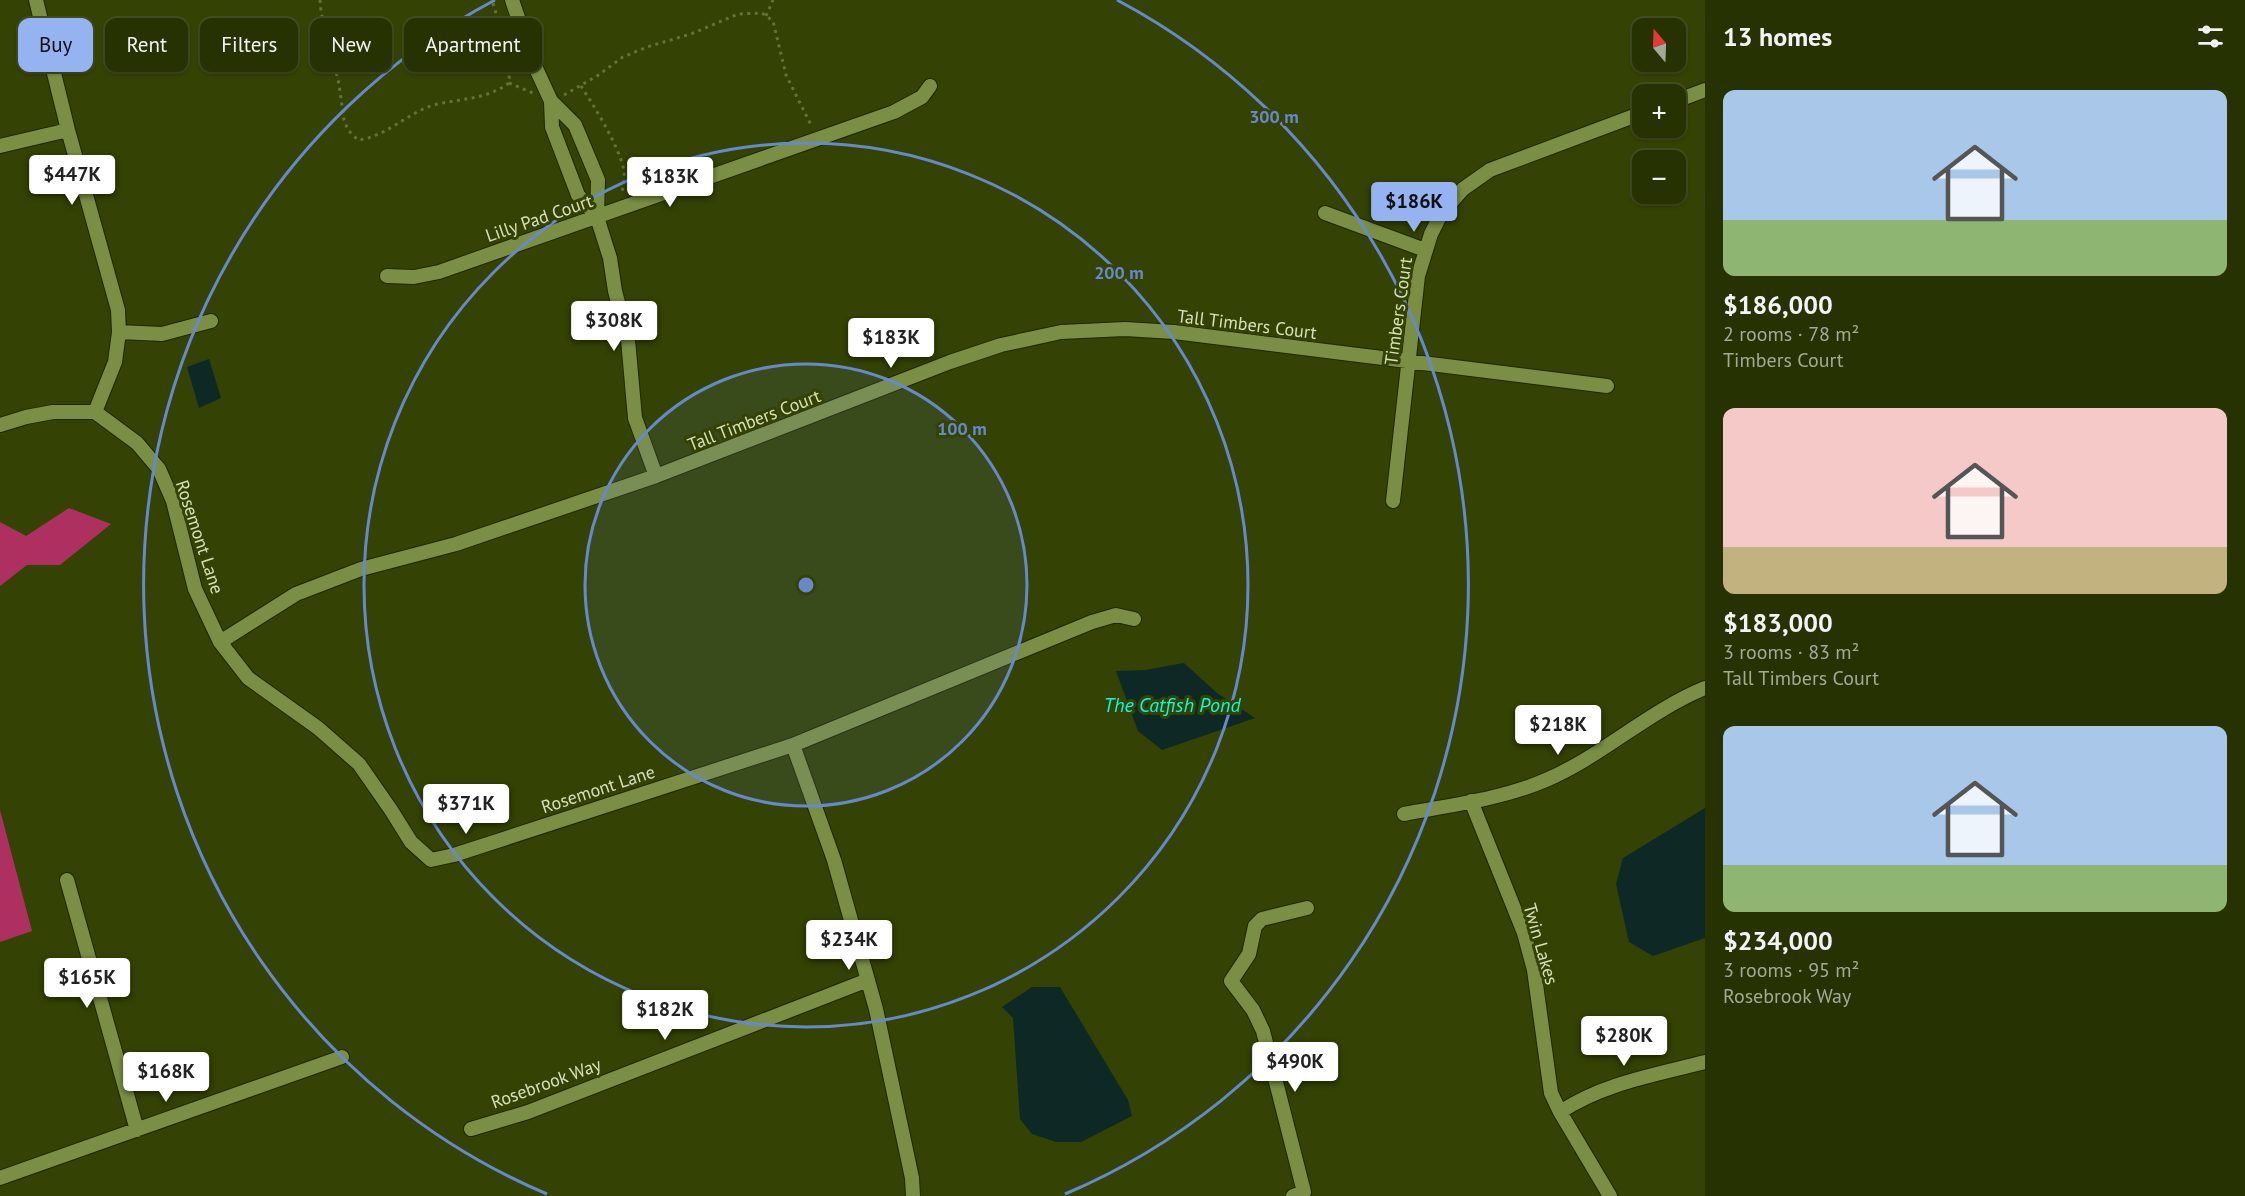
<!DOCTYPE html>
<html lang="en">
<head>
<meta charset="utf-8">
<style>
  :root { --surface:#273202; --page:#2f3a0c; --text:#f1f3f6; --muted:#a4aa99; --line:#434d24; --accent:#95b2f1 }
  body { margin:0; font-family:"PT Sans",sans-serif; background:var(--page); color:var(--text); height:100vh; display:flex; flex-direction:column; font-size:22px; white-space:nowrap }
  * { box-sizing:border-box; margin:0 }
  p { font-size:20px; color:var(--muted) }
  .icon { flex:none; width:33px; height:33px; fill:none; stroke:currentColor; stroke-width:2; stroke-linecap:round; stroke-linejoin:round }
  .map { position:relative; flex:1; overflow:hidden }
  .details { display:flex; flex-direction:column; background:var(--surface); width:540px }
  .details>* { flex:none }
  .banner { position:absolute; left:18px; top:18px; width:570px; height:54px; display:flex; gap:12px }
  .needle { width:39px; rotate:341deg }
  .fabs { position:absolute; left:1632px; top:18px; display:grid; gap:12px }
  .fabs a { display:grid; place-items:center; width:54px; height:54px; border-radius:12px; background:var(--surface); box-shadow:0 2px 4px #0004,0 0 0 2px var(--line); font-size:30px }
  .price { position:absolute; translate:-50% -51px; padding:0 14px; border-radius:6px; background:#fff; color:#222; font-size:20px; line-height:39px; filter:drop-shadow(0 2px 3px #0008) }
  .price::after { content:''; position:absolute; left:50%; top:36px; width:18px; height:14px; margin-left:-9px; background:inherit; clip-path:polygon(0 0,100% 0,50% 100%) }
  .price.on { background:var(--accent); color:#111 }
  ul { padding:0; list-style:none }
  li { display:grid; align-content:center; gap:12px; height:318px; padding:0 18px }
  li span { display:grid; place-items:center; height:186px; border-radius:12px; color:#555 }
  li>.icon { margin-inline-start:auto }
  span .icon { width:108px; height:108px; fill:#fffc; stroke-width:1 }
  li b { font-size:26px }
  h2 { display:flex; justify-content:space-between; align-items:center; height:72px; padding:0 18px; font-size:26px }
  .tag { padding:0 21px; border-radius:12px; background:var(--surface); box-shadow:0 2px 4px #0004,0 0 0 2px var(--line); font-size:21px; line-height:54px }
  .tag.on { background:var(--accent); color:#111 }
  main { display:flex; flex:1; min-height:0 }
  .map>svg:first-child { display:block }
  .green { fill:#ad3060 }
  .water { fill:#0e2925 }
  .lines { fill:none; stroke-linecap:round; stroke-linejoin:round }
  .minor-casing { stroke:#1e2700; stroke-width:16 }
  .path { stroke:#64723a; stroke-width:3; stroke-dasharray:3 4.5; stroke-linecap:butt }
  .minor { stroke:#7b8f44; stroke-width:14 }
  .ring { fill:none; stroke:#6789cc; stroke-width:3 }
  .labels { text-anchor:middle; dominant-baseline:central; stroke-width:6; stroke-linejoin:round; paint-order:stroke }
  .street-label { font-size:18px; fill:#d5e1bb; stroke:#344203 }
  .water-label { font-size:20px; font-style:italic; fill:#08fbe1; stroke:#344203 }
  .centre { fill:#6789cc; stroke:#344203; stroke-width:3 }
  .ring-label { font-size:18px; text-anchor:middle; font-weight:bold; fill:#6789cc; stroke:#344203; stroke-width:6; stroke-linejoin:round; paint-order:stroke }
</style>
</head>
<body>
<main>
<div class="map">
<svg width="1705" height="1196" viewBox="0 0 1705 1196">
  <rect width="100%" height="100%" fill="#344203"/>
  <path class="green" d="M69 508 111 524 60 565H27L0 586V522L26 536Z
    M0 810 32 931 0 942Z"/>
  <path class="water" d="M209 359 221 398 199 408 187 367Z
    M1184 663 1217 693 1255 718 1162 750 1138 731 1116 671 1145 670Z
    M1705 808V938L1653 956 1629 942 1616 884 1623 858Z
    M1032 987H1060L1128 1100 1132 1116 1081 1142H1056L1032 1134 1020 1119 1013 1018 1002 1007Z"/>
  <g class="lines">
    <defs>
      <path id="minor" d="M36 0 68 130 118 310 119 332 115 362 95 412
        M512 0 533 62 551 101 575 125 598 180 597 217 610 258 615 291 628 340 635 418 656 476
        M551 101 552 127 578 195 597 217
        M1676 101 1705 90
        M0 146 68 130
        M1325 213 1425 250
        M387 276 414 277 439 272 894 112 922 97 930 86
        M119 332 162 334 211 321
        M0 425 26 417 53 412H95L137 443 159 469 173 501 195 589 220 642 248 678 318 728 359 764 391 810 411 842 431 860 454 855 793 745 1092 622 1116 615 1134 619
        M1393 501 1418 276 1431 234 1441 214 1463 189 1490 170 1642 113
        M220 642 296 594 361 569 456 544 656 476 950 362 1001 345 1061 332 1125 329 1174 332 1607 386
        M793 745 834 860 876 1009 912 1178 913 1196
        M1471 801 1524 933 1534 970 1551 1093 1560 1112 1610 1196
        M1404 814C1451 805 1502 799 1546 780 1602 756 1647 712 1705 688
        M67 880 137 1130
        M1560 1112C1604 1083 1655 1075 1705 1062
        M471 1129 528 1112 868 980
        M0 1178 342 1057
        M1293 1196 1304 1192 1263 1031 1253 1010 1231 981 1249 954 1255 926 1262 919 1307 908"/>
    </defs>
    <use href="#minor" class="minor-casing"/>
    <path class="path" d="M320 0 321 12 339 84 344 120 348 130 358 140C386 137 407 113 434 105 461 98 486 100 509 83L510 60 492 0
      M766 16 773 0
      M509 83 533 93
      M581 86C595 108 618 144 624 170 625 177 623 186 622 193
      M564 95 597 76 623 57 647 47 691 34 738 14 762 13 773 21 786 75 812 127"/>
    <use href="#minor" class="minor"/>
  </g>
  <circle cx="806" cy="585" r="221" fill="#6789cc" fill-opacity=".12"/>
  <g class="ring">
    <circle cx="806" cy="585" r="221"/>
    <circle cx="806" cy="585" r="442"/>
    <path d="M547 1194A662 662 0 0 1 495 0M1117 0A662 662 0 0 1 1065 1194"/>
  </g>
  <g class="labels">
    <g class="street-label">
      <text transform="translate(539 218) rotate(-19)">Lilly Pad Court</text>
      <text transform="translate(1398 311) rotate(-82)">Timbers Court</text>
      <text transform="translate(1247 324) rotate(7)">Tall Timbers Court</text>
      <text transform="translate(754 420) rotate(-21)">Tall Timbers Court</text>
      <text transform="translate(200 537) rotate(72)">Rosemont Lane</text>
      <text transform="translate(598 789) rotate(-18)">Rosemont Lane</text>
      <text transform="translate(1541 944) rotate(74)">Twin Lakes</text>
      <text transform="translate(546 1083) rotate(-20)">Rosebrook Way</text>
    </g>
    <g class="water-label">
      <text x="1172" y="705">The Catfish Pond</text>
    </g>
  </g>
  <circle cx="806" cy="585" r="9" class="centre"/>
  <g class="ring-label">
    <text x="1274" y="123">300 m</text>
    <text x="1119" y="279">200 m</text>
    <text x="962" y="435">100 m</text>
  </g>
</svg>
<div class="fabs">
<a><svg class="needle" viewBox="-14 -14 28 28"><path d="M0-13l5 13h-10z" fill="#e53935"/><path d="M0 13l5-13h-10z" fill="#a4aa99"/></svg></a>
<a>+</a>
<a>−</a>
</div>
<b class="price" style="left:72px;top:206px">$447K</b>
<b class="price" style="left:670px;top:208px">$183K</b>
<b class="price on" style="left:1414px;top:233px">$186K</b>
<b class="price" style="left:614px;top:352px">$308K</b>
<b class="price" style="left:891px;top:369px">$183K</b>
<b class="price" style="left:1558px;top:756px">$218K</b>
<b class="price" style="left:466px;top:835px">$371K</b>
<b class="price" style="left:849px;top:971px">$234K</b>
<b class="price" style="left:87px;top:1009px">$165K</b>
<b class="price" style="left:665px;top:1041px">$182K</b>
<b class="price" style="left:1624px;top:1067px">$280K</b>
<b class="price" style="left:1295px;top:1093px">$490K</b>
<b class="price" style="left:166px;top:1103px">$168K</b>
<div class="banner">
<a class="tag on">Buy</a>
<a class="tag">Rent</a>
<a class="tag">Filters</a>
<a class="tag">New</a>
<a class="tag">Apartment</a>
</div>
</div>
<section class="details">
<h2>13 homes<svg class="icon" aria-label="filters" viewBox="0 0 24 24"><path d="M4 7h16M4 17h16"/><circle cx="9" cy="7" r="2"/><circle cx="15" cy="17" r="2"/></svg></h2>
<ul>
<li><span style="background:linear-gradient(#a9c7e8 70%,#8fb573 0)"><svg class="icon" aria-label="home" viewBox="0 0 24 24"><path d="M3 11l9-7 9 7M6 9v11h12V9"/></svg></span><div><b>$186,000</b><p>2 rooms · 78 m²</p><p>Timbers Court</p></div></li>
<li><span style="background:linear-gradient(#f6c9c9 75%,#c2b280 0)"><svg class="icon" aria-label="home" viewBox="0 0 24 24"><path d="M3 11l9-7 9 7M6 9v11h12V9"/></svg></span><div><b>$183,000</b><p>3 rooms · 83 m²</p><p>Tall Timbers Court</p></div></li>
<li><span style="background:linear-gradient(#a9c7e8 75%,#8fb573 0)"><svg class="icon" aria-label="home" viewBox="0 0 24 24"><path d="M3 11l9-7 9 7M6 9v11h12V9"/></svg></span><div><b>$234,000</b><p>3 rooms · 95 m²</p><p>Rosebrook Way</p></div></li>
</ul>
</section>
</main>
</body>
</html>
